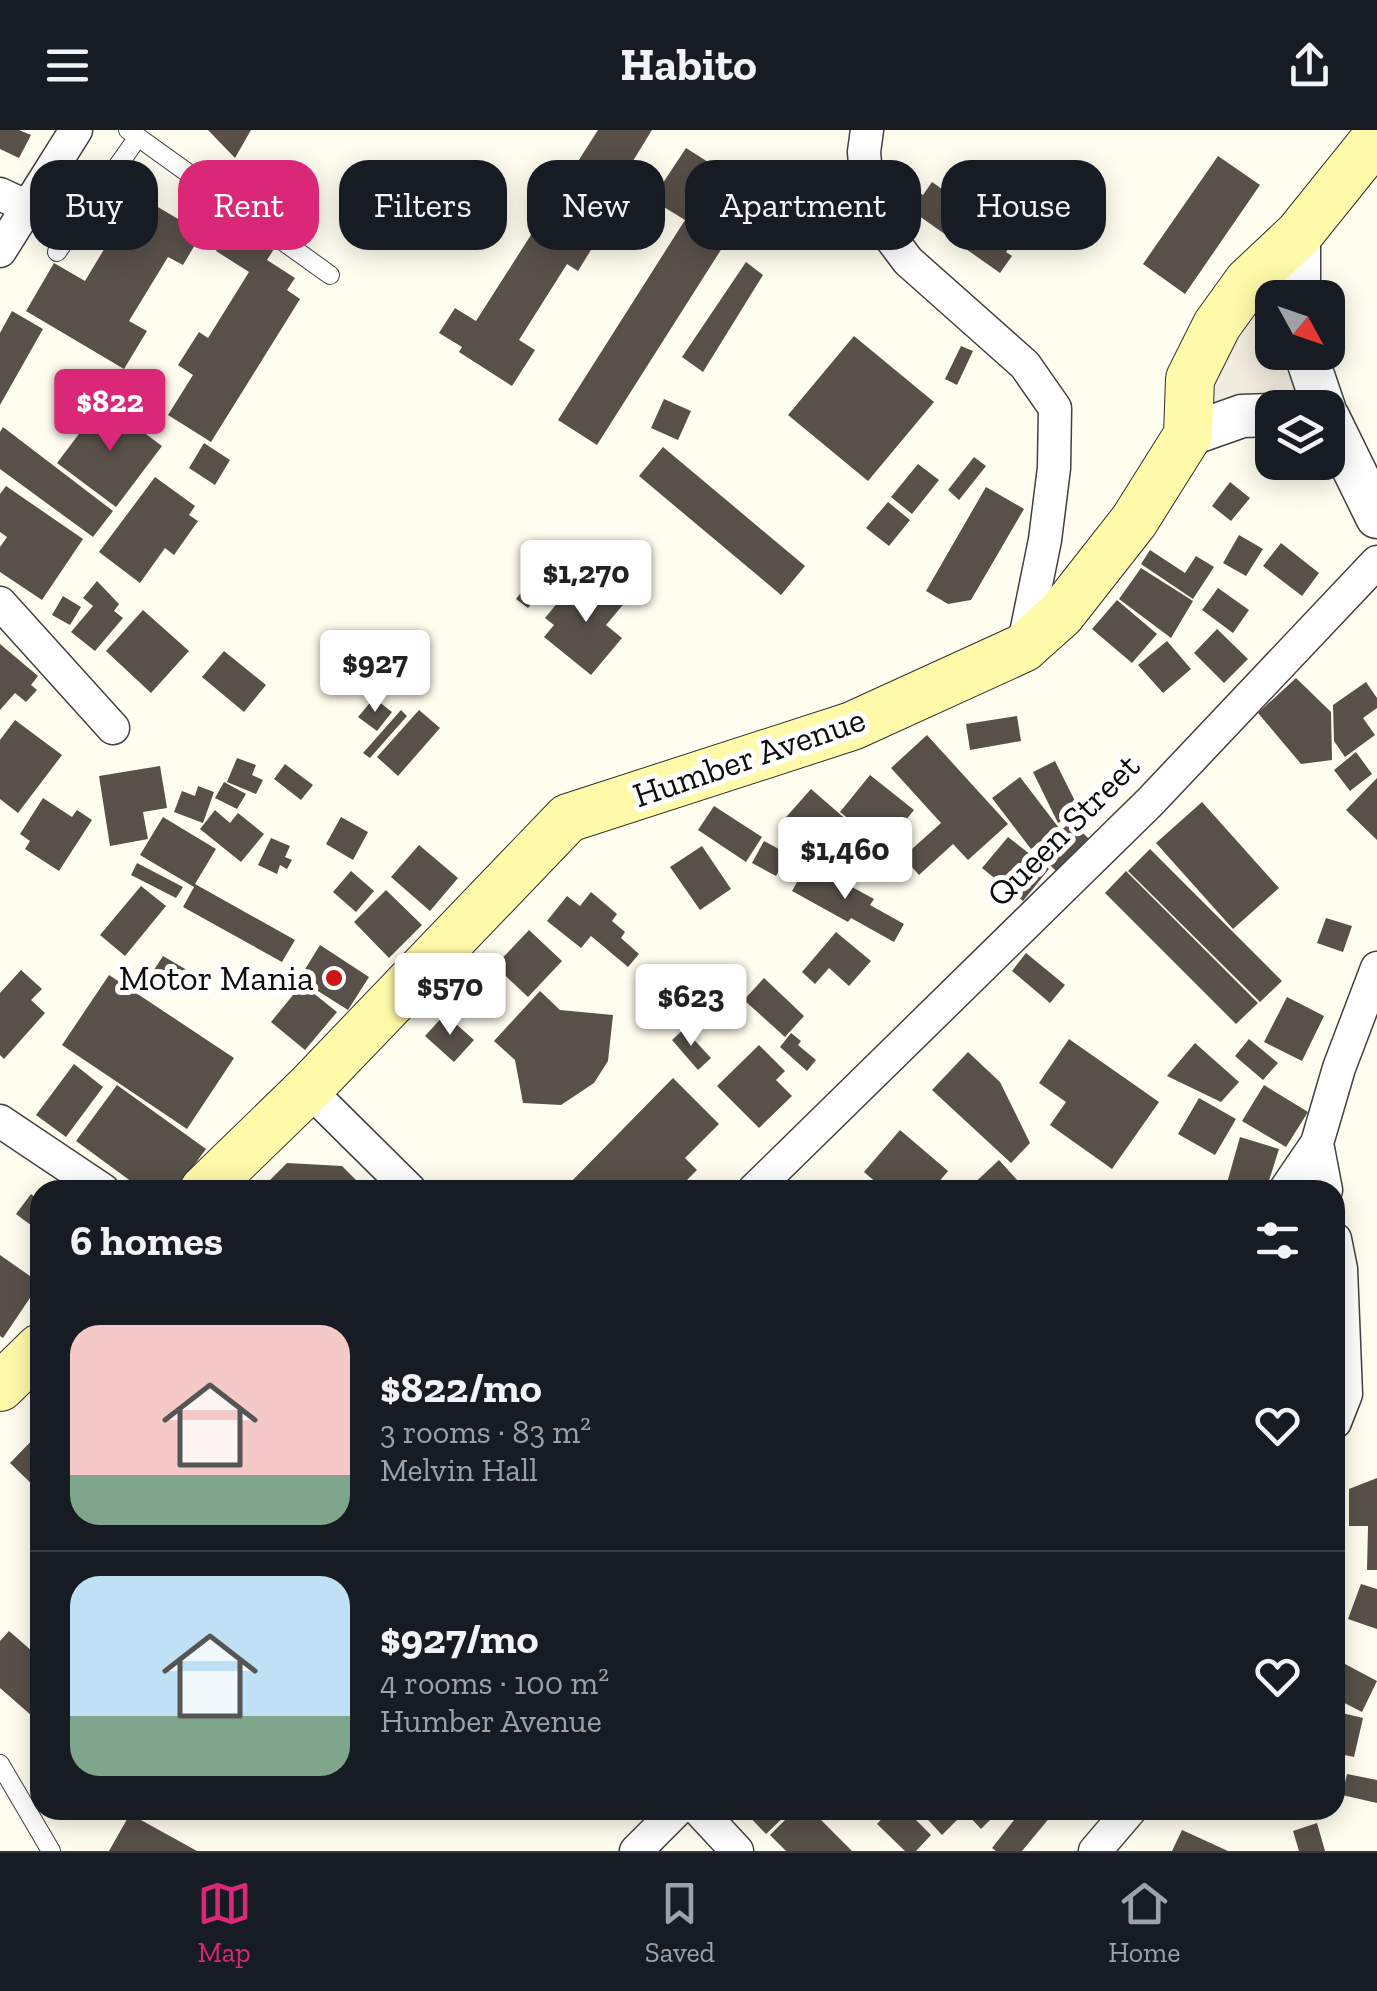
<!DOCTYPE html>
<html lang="en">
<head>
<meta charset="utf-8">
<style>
  :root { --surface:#171b24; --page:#20242c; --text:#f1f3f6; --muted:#9ea1a6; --line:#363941; --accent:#db2777 }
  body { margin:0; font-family:"Zilla Slab",serif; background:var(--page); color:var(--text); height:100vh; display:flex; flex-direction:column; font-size:38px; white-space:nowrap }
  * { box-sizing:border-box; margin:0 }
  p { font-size:32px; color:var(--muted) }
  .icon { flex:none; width:55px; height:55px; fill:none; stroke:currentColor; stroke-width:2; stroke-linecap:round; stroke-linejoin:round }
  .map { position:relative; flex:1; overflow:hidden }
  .details { position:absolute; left:30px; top:1050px; width:1315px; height:640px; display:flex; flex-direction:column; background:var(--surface); border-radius:30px; box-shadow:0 5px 25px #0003 }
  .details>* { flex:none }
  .banner { position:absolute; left:30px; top:30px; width:1318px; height:90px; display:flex; gap:20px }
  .needle { width:65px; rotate:130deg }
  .fabs { position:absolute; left:1255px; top:150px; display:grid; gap:20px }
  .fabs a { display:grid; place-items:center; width:90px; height:90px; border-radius:20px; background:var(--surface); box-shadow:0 5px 25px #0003; font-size:50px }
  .price { position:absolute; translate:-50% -85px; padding:0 22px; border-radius:10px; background:#fff; color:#222; font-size:32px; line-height:65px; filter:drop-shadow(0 2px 5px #0008) }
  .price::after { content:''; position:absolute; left:50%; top:60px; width:30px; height:22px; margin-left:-15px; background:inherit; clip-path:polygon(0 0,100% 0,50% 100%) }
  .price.active { background:var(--accent); color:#fff }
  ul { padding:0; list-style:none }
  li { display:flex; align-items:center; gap:30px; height:250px; padding:0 40px }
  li+li { border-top:2px solid var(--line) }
  li span { display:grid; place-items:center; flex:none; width:280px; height:200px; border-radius:30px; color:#555 }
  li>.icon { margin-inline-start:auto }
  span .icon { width:120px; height:120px; fill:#fffc; stroke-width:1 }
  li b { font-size:42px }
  h2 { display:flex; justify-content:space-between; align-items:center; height:120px; padding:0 40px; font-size:42px }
  .pill { padding:0 35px; border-radius:30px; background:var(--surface); box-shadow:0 5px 25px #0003; font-size:35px; line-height:90px }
  .pill.active { background:var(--accent); color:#fff }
  header { display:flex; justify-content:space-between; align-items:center; height:130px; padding:0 40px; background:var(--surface); font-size:45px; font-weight:700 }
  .tab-bar { display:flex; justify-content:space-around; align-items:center; height:140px; border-top:2px solid var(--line); background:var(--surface); font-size:28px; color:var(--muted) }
  .tab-bar a { display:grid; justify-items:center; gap:5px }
  .tab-bar .active { color:var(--accent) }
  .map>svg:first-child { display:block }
  .plaza { fill:#f1ecdd }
  .building { fill:#585049 }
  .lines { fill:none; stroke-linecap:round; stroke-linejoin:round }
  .service-casing { stroke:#414141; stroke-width:20 }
  .minor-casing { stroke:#414141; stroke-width:35 }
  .tertiary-casing { stroke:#414141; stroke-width:45 }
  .secondary-casing { stroke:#303030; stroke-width:50 }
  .service { stroke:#fff; stroke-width:18 }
  .minor { stroke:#fff; stroke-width:32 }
  .tertiary { stroke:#fff; stroke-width:42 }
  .secondary { stroke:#fffaaa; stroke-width:48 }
  .poi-dot { fill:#ce1616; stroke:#fff; stroke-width:4 }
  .labels { text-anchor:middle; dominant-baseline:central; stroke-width:10; stroke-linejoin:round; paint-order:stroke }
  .street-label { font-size:35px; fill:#0e0e0e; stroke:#fff }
  .poi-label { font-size:35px; fill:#0e0e0e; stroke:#fff; text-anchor:end }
</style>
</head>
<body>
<header><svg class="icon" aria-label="menu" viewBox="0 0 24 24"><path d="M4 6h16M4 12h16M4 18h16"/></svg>Habito<svg class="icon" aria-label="share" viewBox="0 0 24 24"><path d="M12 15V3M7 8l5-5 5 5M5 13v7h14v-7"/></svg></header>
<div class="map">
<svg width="1377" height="1721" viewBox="0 0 1377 1721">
  <rect width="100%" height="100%" fill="#fffdef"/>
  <path class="plaza" d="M1279 156V167L1272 168V222L1289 223 1301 272 1285 277 1213 276 1205 252 1238 186Z"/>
  <path class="building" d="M0 0H19L31 5 19 28 0 19Z
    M208 0H251L235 28Z
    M598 0H652L628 39 659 59 686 18 757 63 597 315 558 290 685 90 620 50 584 108 594 115 578 141 567 134 519 210 535 220 512 256 459 222 462 217 439 203 455 178 476 191Z
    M1218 26 1260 55 1185 164 1143 134Z
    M932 52 986 90 983 95 1011 115 1006 122 1012 126 1000 143 905 76 916 60 923 65Z
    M117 53 202 103 183 135 168 127 129 191 147 201 124 239 26 181 54 133 85 151 112 106 92 94Z
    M233 94 274 119 267 130 295 148 287 160 300 169 211 312 168 285 193 245 178 235 199 202 208 208 249 142 216 121Z
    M746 132 763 145 703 242 682 227Z
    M12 181 43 199 0 275V203Z
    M854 206 934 272 868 351 788 285Z
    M961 216 973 221 957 255 945 249Z
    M664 269 691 281 678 310 651 298Z
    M103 272 162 316 116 377 57 333Z
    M3 297 113 381 93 407 0 339V302Z
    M204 313 230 330 215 355 189 338Z
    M663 317 805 436 781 465 639 346Z
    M974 327 986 336 959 370 948 360Z
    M918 334 939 350 912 384 891 367Z
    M155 347 195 376 189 385 198 391 174 425 165 418 140 453 99 422Z
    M1230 352 1250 368 1231 391 1212 376Z
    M6 356 83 409 42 470 0 442V417L7 407 0 402V364Z
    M986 357 1024 379 971 470 948 474 926 461Z
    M888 372 910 390 889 416 866 398Z
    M1239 405 1263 419 1246 446 1223 433Z
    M1281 413 1319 443 1302 466 1263 436Z
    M1150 420 1185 443 1196 426 1214 437 1193 469 1141 434Z
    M550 426 562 435 528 478 516 469Z
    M1141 438 1193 471 1171 508 1119 469Z
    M597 446 627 470 606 495 622 508 591 545 544 507 554 495 545 488 568 460 578 468Z
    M97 451 119 474 114 481 123 488 95 521 71 502 93 476 83 468Z
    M1218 458 1249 480 1233 503 1202 480Z
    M63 466 81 477 70 495 52 485Z
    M1117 470 1157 504 1132 533 1092 499Z
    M143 480 189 521 151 563 106 521Z
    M1217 499 1248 529 1224 553 1194 523Z
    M1167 511 1191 539 1163 563 1138 535Z
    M0 514 38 546 31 555 37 560 26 572 15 563 0 580Z
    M224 521 266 555 244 582 202 547Z
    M1296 548 1331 582 1332 630 1301 634 1258 583Z
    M1366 552 1377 568V578L1363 588 1375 605 1345 627 1334 611 1333 575Z
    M374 568 392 582 377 601 358 587Z
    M401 580 407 586 370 628 363 623Z
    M419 580 440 598 398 646 377 627Z
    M1017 586 1021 611 970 620 966 594Z
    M15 590 62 625 18 683 0 669V610Z
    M927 605 1008 694 968 730 953 714 919 745 903 727 941 693 891 638Z
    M1356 622 1372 644 1350 661 1334 640Z
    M237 628 256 635 252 645 263 650 256 664 227 652Z
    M1055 631 1080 681 1058 693 1033 642Z
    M285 634 313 655 301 670 274 649Z
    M160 636 167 678 143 682 148 709 110 716 99 646Z
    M870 645 914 680 884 717 840 682Z
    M1020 647 1059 698 1031 719 992 668Z
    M1377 648V710L1346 680Z
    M224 652 246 664 237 679 215 668Z
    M198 656 214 662 203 693 174 682 182 661 195 666Z
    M811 659 856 698 826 733 780 694Z
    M43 668 72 687 77 680 92 690 59 741 25 719 30 711 20 704Z
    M1202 672 1279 758 1233 799 1156 713Z
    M714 676 762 707 746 732 698 700Z
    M215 680 230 693 238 683 264 704 241 732 200 699Z
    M163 687 216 719 195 754 295 810 282 832 183 777 194 757 140 725Z
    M341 687 368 702 353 730 326 714Z
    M1071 691 1089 709 1056 741 1038 723Z
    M1008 707 1049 739 1023 771 982 738Z
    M271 708 290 716 285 727 292 730 287 739 280 735 277 744 258 735Z
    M764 711 788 724 776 746 752 733Z
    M419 715 458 748 430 781 391 747Z
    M702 716 731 759 700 780 670 737Z
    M1150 719 1282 851 1260 872 1128 741Z
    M137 733 183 757 176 768 131 745Z
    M808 733 874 769 870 775 904 794 894 812 851 788 848 792 792 761Z
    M351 741 374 761 356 782 333 762Z
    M1126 741 1258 873 1236 894 1105 763Z
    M141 756 166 776 125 826 100 805Z
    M386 760 422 795 389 828 354 792Z
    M591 762 617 784 612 791 625 802 621 808 639 824 628 837 591 806 581 818 547 791 567 766 580 776Z
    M1326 788 1352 796 1343 822 1317 813Z
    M529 800 562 831 528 867 495 836Z
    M836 802 871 831 849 856 829 838 815 854 802 842Z
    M320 815 369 847 348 880 299 849Z
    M1026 823 1065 855 1050 873 1012 841Z
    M163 826 187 840 176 858 152 843Z
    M21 840 42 859 31 870 45 883 4 929 0 925V863Z
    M109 845 234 928 187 999 62 915Z
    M764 848 804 886 785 907 744 870Z
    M302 854 337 882 305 920 271 892Z
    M540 861 560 880 613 885 608 931 594 953 561 975 523 973 515 930 494 911Z
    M1287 867 1324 886 1302 931 1264 912Z
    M445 884 474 910 454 932 425 906Z
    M684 899 711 928 698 940 672 910Z
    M791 903 801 911 798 915 816 930 807 941 780 917Z
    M1069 909 1159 972 1112 1039 1050 995 1066 972 1039 953Z
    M1249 909 1278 933 1263 950 1235 926Z
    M1195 913 1239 952 1221 972 1167 946Z
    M759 915 785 941 776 950 792 966 759 998 717 956Z
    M968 922 1000 952 1030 1013 1011 1033 932 960Z
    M74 934 103 957 66 1007 36 985Z
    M673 948 719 994 685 1028 697 1040 677 1060H563Z
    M117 955 206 1019 176 1060H143L76 1011Z
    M1264 955 1308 982 1286 1017 1242 991Z
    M1199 968 1236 989 1215 1025 1178 1004Z
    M900 1000 948 1041 932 1060H885L864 1042Z
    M1240 1007 1279 1019 1266 1060H1250L1227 1053Z
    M999 1030 1026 1060H967Z
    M287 1033 342 1036 366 1060H260Z
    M31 1064 40 1071V1102L16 1084Z
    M0 1125 40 1153 3 1208 0 1206Z
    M40 1302V1362L10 1333Z
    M1377 1348V1440H1367L1368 1396H1349V1359Z
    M1361 1454 1377 1459V1499L1348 1489Z
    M9 1501 40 1528V1593L0 1558V1511Z
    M1345 1534 1377 1551 1362 1582 1335 1568V1552Z
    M1342 1583 1363 1588 1354 1627 1335 1623V1599H1338Z
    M1347 1644 1377 1650V1673L1342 1665Z
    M743 1680H791L766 1704Z
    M795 1680H811L852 1721H786L770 1705Z
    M890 1680H906L931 1705 916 1721H905L877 1694Z
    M919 1680H967L942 1705Z
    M973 1680H1000L981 1699 968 1685Z
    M1022 1680H1056L1022 1721H996L992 1718Z
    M130 1684 197 1721H109Z
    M1317 1693 1325 1721H1299L1293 1701Z
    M1182 1700 1228 1721H1172Z"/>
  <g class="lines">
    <defs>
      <path id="service" d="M128 0 330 145
        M57 122 138 7
        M0 1634 51 1721"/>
      <path id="minor" d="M867 0 864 22 867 56 875 87 908 131 1025 235 1055 278 1054 338 1045 410 1023 518
        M0 64 28 77
        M0 121 76 0
        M0 473 113 598
        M308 959 410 1060
        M0 991 103 1060
        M1317 1013 1326 1060
        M754 1060 1150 672 1377 432
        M1285 1060 1317 1013 1339 938 1377 838
        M1335 1109 1341 1139 1346 1264 1335 1292
        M699 1680 737 1721
        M636 1721 677 1680
        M1095 1721 1130 1680"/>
      <path id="tertiary" d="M1299 168V104
        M1305 222 1324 278
        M1328 287 1377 387
        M1188 305 1242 286 1272 285"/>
      <path id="secondary" d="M204 1060 308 959 568 688 852 596 1023 518 1061 484 1134 391 1188 305 1190 249 1217 195 1248 152 1299 104 1377 7
        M0 1257 40 1218"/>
    </defs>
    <use href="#service" class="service-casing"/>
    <use href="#minor" class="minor-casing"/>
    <use href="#tertiary" class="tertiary-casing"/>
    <use href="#secondary" class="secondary-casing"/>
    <use href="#service" class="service"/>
    <use href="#minor" class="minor"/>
    <use href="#tertiary" class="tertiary"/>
    <use href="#secondary" class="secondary"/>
  </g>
  <circle class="poi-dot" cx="334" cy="848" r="10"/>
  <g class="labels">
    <g class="street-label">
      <text transform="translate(749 627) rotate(-19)">Humber Avenue</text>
      <text transform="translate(1063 700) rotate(-45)">Queen Street</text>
    </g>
    <g class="poi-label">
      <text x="314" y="848">Motor Mania</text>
    </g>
  </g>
</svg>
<div class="fabs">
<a><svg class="needle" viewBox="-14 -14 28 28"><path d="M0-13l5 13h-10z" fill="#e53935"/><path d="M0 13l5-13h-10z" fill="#9ea1a6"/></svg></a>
<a><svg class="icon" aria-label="layers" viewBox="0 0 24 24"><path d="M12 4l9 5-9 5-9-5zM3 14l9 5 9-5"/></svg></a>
</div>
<b class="price active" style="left:110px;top:324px">$822</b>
<b class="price" style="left:586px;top:495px">$1,270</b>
<b class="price" style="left:375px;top:585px">$927</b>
<b class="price" style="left:845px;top:772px">$1,460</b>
<b class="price" style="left:450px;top:908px">$570</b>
<b class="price" style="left:691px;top:919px">$623</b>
<div class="banner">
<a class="pill">Buy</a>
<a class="pill active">Rent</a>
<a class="pill">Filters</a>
<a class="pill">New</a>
<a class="pill">Apartment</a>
<a class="pill">House</a>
</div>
<section class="details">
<h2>6 homes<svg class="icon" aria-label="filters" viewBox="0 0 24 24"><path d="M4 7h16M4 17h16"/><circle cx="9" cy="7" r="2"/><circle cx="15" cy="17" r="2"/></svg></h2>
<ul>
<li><span style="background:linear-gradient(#f6c9c9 75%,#7fa58c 0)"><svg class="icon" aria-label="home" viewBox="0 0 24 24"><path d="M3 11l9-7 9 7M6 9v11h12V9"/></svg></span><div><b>$822/mo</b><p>3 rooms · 83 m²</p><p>Melvin Hall</p></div><svg class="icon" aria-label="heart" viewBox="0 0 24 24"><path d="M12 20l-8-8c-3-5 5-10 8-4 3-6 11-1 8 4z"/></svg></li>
<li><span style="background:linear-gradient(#bfe0f5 70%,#7fa58c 0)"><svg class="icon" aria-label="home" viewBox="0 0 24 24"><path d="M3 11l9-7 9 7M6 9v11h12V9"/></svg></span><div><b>$927/mo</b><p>4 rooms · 100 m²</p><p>Humber Avenue</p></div><svg class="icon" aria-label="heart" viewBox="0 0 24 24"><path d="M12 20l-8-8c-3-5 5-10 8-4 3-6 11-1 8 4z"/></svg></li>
</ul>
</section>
</div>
<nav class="tab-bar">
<a class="active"><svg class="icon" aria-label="map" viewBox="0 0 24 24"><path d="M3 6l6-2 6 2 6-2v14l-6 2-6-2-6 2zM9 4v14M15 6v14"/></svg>Map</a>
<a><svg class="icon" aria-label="saved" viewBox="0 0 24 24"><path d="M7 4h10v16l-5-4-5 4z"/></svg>Saved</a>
<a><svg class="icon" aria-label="home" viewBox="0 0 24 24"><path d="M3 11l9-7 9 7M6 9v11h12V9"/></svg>Home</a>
</nav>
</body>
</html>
